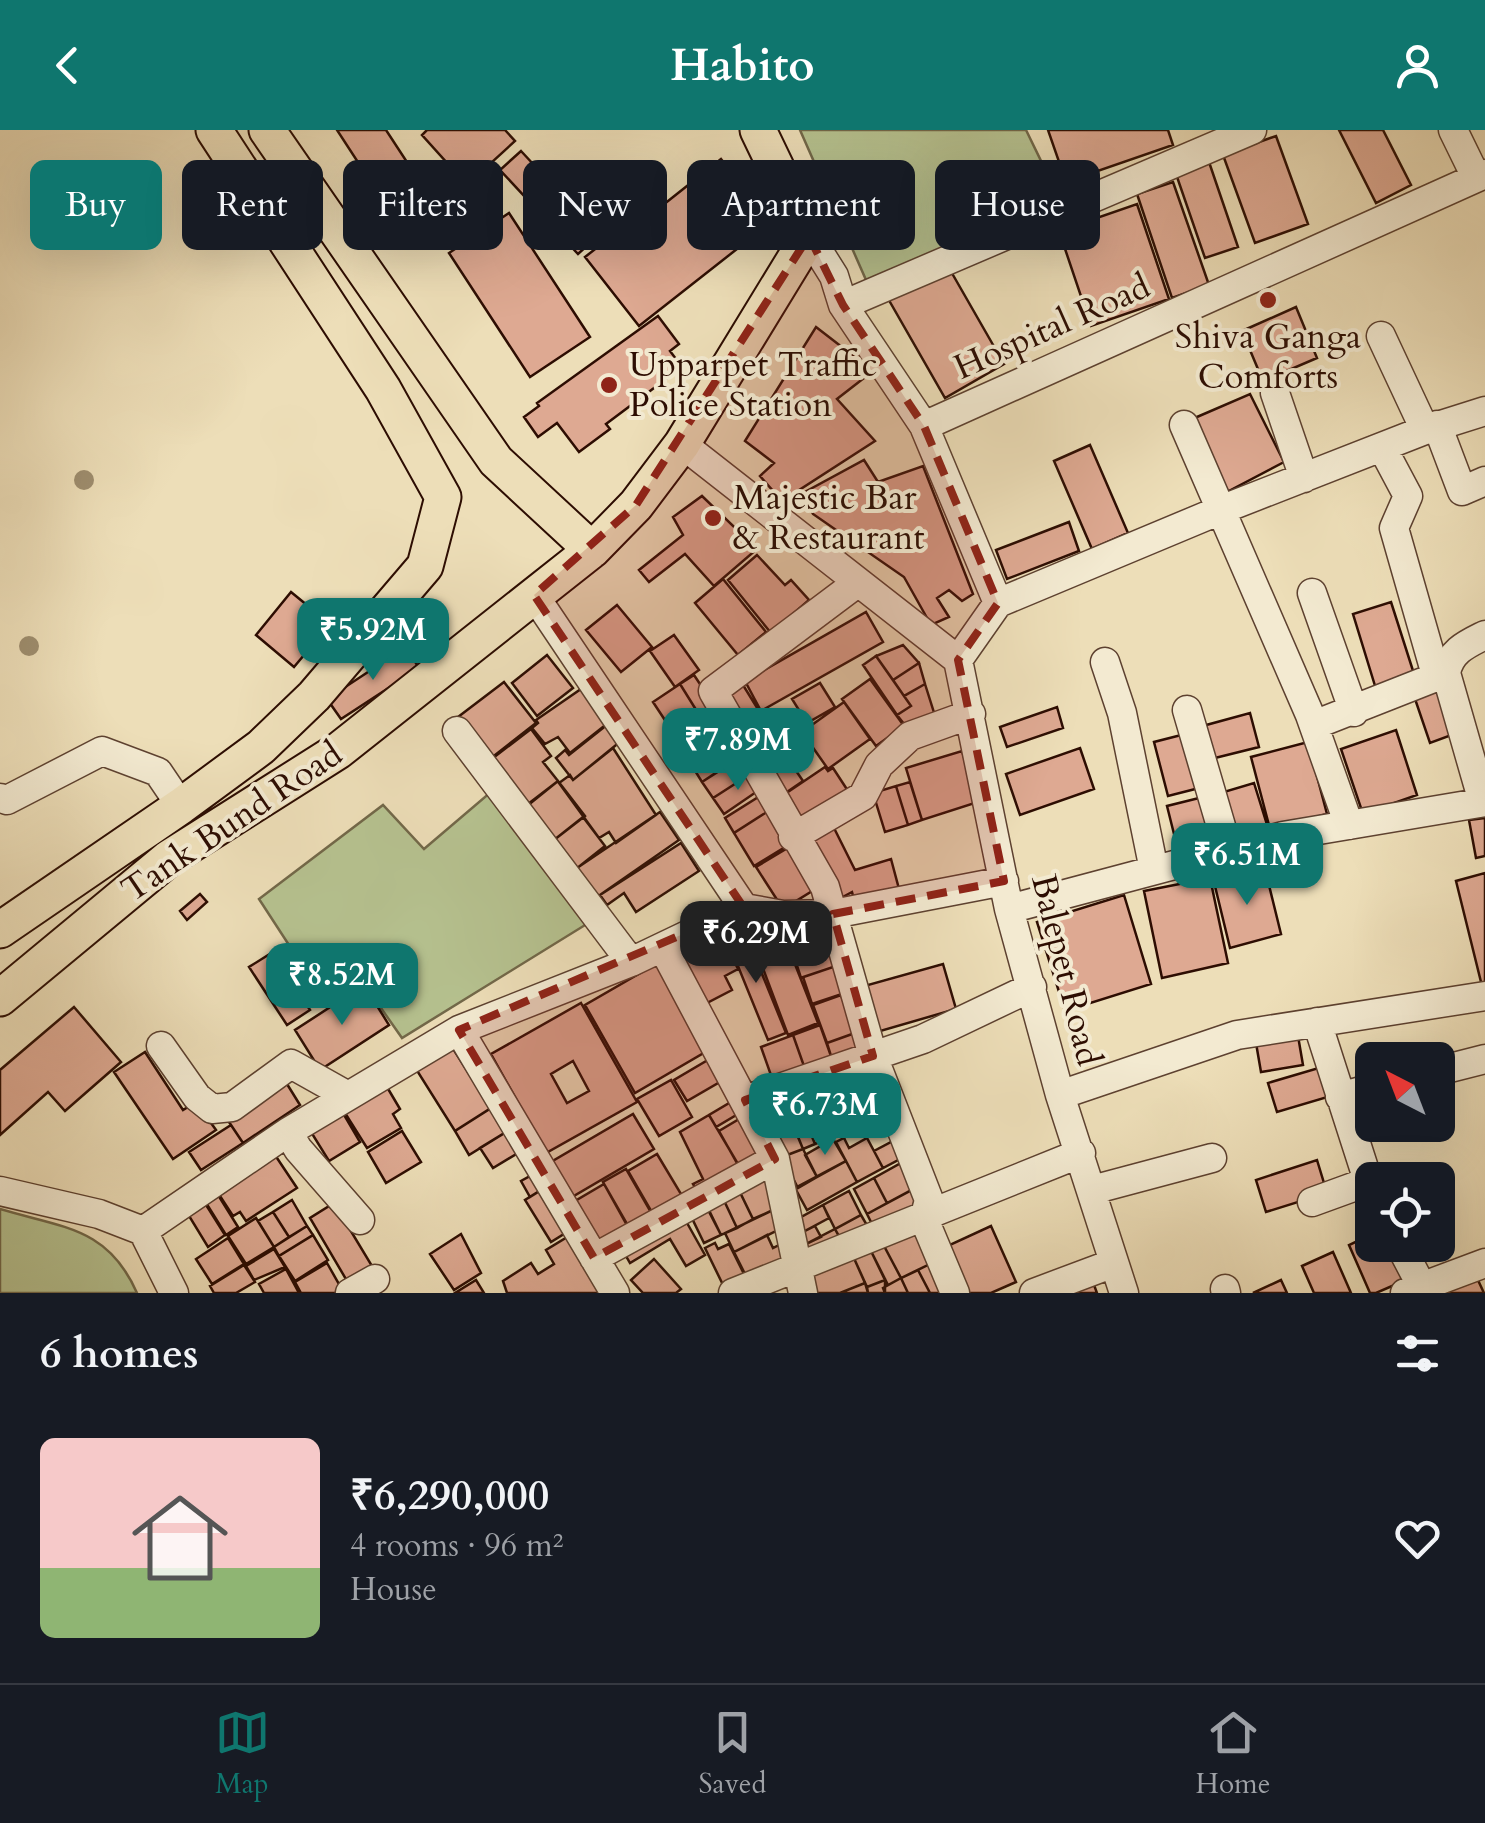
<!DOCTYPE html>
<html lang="en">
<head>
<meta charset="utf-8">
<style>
  :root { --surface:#171b24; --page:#20242c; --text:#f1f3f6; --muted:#9ea1a6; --line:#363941; --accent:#0f766e }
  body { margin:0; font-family:Cardo,serif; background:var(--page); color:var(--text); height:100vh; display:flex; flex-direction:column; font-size:38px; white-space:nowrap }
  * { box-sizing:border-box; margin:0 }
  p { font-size:32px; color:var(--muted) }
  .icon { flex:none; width:55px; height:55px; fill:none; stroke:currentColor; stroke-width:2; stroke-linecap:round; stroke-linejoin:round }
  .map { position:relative; height:1163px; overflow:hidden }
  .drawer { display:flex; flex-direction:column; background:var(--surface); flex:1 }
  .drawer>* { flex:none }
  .banner { position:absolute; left:30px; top:30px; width:1425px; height:90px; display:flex; gap:20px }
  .needle { width:65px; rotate:318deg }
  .buttons { position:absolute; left:1355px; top:912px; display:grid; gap:20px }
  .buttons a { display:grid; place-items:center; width:100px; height:100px; border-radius:15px; background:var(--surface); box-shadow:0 10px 40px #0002; font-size:50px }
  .price { position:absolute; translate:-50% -85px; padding:0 22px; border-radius:20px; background:var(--accent); color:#fff; font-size:32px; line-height:65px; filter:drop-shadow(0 2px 5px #0008) }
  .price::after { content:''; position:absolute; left:50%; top:60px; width:30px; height:22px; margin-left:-15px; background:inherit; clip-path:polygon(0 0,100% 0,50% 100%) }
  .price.current { background:#222; color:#fff }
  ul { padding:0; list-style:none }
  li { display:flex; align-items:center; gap:30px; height:250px; padding:0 40px }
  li+li { border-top:2px solid var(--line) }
  li span { display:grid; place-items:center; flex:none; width:280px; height:200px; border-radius:15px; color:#555 }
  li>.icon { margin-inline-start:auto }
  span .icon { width:120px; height:120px; fill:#fffc; stroke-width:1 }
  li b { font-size:42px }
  h2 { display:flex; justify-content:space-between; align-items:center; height:120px; padding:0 40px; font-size:42px }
  .chip { padding:0 35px; border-radius:15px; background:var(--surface); box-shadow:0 10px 40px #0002; font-size:35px; line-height:90px }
  .chip.current { background:var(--accent); color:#fff }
  header { display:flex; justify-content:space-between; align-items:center; height:130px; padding:0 40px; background:var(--accent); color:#fff; font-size:45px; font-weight:700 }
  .menu { display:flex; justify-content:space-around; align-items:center; height:140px; border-top:2px solid var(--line); background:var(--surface); font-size:28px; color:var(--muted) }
  .menu a { display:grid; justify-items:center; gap:5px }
  .menu .current { color:var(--accent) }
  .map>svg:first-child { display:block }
  .green { fill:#b6c290; stroke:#726849; stroke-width:2.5 }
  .building { fill:#dea992; stroke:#2d0d02; stroke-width:2.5; fill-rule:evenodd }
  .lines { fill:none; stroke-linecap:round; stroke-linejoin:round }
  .minor-casing { stroke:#5d4130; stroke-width:31 }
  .major-casing { stroke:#2d0d02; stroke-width:39 }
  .minor { stroke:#f3ead1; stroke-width:28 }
  .major { stroke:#eddeb8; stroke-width:35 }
  .tree { fill:#9e8e6f }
  .marked { fill:#8f2418; fill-opacity:0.2; stroke:#8f2418; stroke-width:8; stroke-dasharray:20 12; stroke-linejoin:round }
  .poi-dot { fill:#8f2418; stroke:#f3ead1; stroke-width:4 }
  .labels { text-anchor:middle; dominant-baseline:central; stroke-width:8; stroke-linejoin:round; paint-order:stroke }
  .street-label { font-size:35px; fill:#2d0d02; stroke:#f3ead1 }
  .poi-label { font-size:35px; fill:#2d0d02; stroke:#f3ead1; text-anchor:start }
</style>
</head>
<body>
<header><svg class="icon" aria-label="back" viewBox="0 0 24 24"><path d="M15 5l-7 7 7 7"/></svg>Habito<svg class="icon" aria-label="person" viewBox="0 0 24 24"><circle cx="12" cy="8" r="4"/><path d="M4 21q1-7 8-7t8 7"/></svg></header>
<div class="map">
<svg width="1485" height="1163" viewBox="0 0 1485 1163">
  <rect width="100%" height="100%" fill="#eddeb8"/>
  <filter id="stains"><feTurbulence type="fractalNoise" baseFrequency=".002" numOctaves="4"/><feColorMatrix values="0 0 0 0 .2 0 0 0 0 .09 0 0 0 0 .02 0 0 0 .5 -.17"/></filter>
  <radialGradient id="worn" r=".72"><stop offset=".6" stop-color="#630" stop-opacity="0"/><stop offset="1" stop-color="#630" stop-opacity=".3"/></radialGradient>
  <path class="green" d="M800 0H1026L1060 70 870 159Z
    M492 661 590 792 402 908 362 851 328 875 259 769 383 675 424 719Z
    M0 1079C63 1098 108 1097 137 1163H0Z"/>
  <path class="building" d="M337 0H386L441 84 406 106Z
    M427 0H505L515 11 467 55 422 5Z
    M1048 0H1168L1173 15 1066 52Z
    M1339 0H1383L1411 55 1376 73Z
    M1276 6 1308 94 1255 113 1223 25Z
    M521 21 599 105 578 124 500 40Z
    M721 29 758 75 756 104 639 196 585 127 608 109 604 103 653 63 663 75Z
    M1209 32 1238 117 1205 128 1176 44Z
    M1173 52 1209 155 1172 168 1137 64Z
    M1137 74 1169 169 1091 196 1059 101Z
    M509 83 590 207 530 247 449 123Z
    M945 131 1004 234 945 268 886 165Z
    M1296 177 1317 228 1263 251 1242 201Z
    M658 186 679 214 670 221 682 237 606 294 610 299 579 322 557 293 538 307 524 287 539 276 537 273Z
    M816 197 873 241 837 269 875 311 782 371 760 346 774 333 745 311Z
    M1250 264 1284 332 1225 363 1190 290Z
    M1090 315 1128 403 1092 419 1054 331Z
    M864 330 878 352 923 336 973 464 962 471 949 460 937 468 949 487 931 495 904 447 813 384 803 363Z
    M702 366 757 419 714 456 685 424 649 452 639 440 683 405 673 387Z
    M1069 392 1079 421 1007 449 996 420Z
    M757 425 785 455 791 450 809 470 771 503 728 450Z
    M723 449 766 502 738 525 695 473Z
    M291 462 330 494 294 537 256 505Z
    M1391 472 1415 547 1376 559 1353 484Z
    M617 475 652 517 621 542 586 500Z
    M866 482 883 512 761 581 745 551Z
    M674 505 699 540 675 557 650 521Z
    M903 515 919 533 893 550 876 526Z
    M406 517 419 538 341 589 327 569Z
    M547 525 573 558 537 586 512 553Z
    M876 526 911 576 897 585 863 535Z
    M919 533 925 554 904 566 893 550Z
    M694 545 723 589 708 599 680 554Z
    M870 549 904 596 876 616 842 569Z
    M504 552 536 593 490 629 458 587Z
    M820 553 835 577 807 593 792 569Z
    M680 554 708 599 682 616 653 572Z
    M925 554 936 589 908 599 897 585 911 576 904 566Z
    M743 555 764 589 750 598 729 564Z
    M1441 556 1457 603 1430 613 1414 566Z
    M581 559 608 593 570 623 558 607 545 614 532 598 538 593 536 590Z
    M844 572 870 609 828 639 802 602Z
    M1057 577 1063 598 1007 617 1000 597Z
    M1250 583 1259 617 1207 630 1199 597Z
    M764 593 779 616 762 628 747 604Z
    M608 594 621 611 573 650 556 628 565 620 569 625Z
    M722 595 744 624 702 652 684 623Z
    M531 599 551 626 543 632 558 651 528 674 493 628Z
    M1396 600 1417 665 1363 684 1341 619Z
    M1189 603 1203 657 1168 666 1154 612Z
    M1308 612 1327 684 1270 699 1251 627Z
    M779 616 803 651 784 664 760 628Z
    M613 618 656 685 616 713 609 702 599 708 559 653 570 645 573 650Z
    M1080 618 1094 659 1020 685 1006 644Z
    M962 621 978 672 922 690 906 638Z
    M741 627 752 643 713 668 702 652Z
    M825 637 828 641 833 638 850 664 802 696 782 666Z
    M752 643 762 658 724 684 713 668Z
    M558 651 585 686 554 710 527 676Z
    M910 652 922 690 908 695 896 656Z
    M1254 653 1268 698 1231 709 1217 664Z
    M896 656 908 695 885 702 873 663Z
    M760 666 770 680 734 703 725 688Z
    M1207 666 1218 709 1178 720 1167 676Z
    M770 680 790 714 754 736 734 703Z
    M660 682 679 710 597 767 577 738Z
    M583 687 605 716 576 739 554 710Z
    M1485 688V726L1476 728 1469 690Z
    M831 692 855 740 891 729 899 759 855 773 852 762 839 769 803 707Z
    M681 713 699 741 636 782 624 763 607 775 600 765Z
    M791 716 817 758 783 779 756 737Z
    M1265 739 1281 804 1230 818 1214 752Z
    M1485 743V860H1483L1456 751Z
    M1210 748 1228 833 1162 848 1144 761Z
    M200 764 207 772 187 790 180 781Z
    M1124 765 1151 854 1065 881 1037 792Z
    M825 789 839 835 801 848 786 802Z
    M782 801 818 893 788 905 753 812Z
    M745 802 786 903 768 910 727 809Z
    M722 807 738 839 725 846 732 860 703 875 680 829Z
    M273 822 310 880 287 895 249 837Z
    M656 834 707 921 635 963 585 875Z
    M943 834 956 879 870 904 857 858Z
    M839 835 848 862 812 874 803 847Z
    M364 855 389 895 320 940 295 900Z
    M841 865 855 903 827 913 813 875Z
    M581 873 637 972 546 1023 491 924ZM573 931 589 961 567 973 551 944Z
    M74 877 121 932 65 981 48 962 0 1005V940Z
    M820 895 832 929 805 939 793 905Z
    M855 903 860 919 832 929 827 913Z
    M793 905 805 939 773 951 761 917Z
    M1298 906 1303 935 1261 942 1256 913Z
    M452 917 491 978 455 1001 416 939Z
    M145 922 183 980 196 972 216 1000 173 1029 114 942Z
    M713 927 725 949 687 971 674 950Z
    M871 933 891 984 861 997 840 946Z
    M1322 937 1331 966 1277 982 1268 953Z
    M839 942 861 997 844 1008 820 950Z
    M671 950 692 987 659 1006 637 969Z
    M820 950 841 1003 815 1014 793 960Z
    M287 954 300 975 243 1013 229 992Z
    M387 957 400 979 393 984 401 998 367 1018 345 983Z
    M780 964 803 1019 782 1027 760 972Z
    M795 965 815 1014 803 1019 783 970Z
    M736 969 743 981 716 997 709 985Z
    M491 978 506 1002 469 1025 455 1001Z
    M343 983 360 1012 329 1031 311 1002Z
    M633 984 654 1019 572 1067 551 1032Z
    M709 985 741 1039 699 1064 693 1054 703 1049 680 1002Z
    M746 985 769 1026 742 1042 719 1001Z
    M231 995 243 1013 201 1040 189 1022Z
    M402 1001 421 1032 386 1053 368 1022Z
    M506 1002 518 1023 493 1038 480 1018Z
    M844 1008 849 1018 867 1008 883 1038 857 1052 836 1012Z
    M833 1009 846 1031 817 1047 805 1025Z
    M893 1011 902 1028 883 1038 874 1021Z
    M803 1019 817 1047 798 1058 782 1027Z
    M657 1024 684 1069 654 1086 628 1041Z
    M275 1025 297 1058 246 1091 240 1082 233 1086 218 1063Z
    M1317 1030 1327 1063 1266 1082 1256 1050Z
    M846 1031 857 1052 807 1080 795 1058Z
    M901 1033 915 1058 887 1073 874 1048Z
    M626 1039 653 1086 630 1099 603 1052Z
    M763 1041 780 1077 753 1089 736 1054Z
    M532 1045 541 1060 530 1067 521 1051Z
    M874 1048 887 1073 867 1084 854 1059Z
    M604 1054 629 1099 596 1119 570 1074Z
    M736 1054 753 1089 737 1098 720 1062Z
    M215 1060 238 1097 226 1105 203 1068Z
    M541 1060 567 1102 551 1112 525 1070Z
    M912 1060 920 1075 875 1100 867 1084Z
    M849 1061 861 1085 835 1099 823 1075Z
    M720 1062 737 1098 721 1105 703 1070Z
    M203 1070 225 1105 208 1117 186 1081Z
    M292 1070 307 1096 289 1107 273 1082Z
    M705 1072 721 1105 704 1113 688 1080Z
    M334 1073 375 1141 350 1156 310 1088Z
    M823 1075 829 1088 801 1103 794 1091Z
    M775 1079 784 1097 734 1122 725 1103Z
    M273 1082 289 1107 274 1117 258 1091Z
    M682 1084 705 1125 686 1136 670 1109 630 1133 622 1119Z
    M861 1085 868 1097 842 1112 835 1099Z
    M256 1088 274 1117 246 1134 228 1106Z
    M916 1095 934 1132 901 1148 883 1114Z
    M307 1096 313 1105 279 1126 274 1117Z
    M815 1096 821 1107 806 1114 801 1103Z
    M991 1096 1016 1152 991 1163H963L943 1118Z
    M835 1099 843 1113 815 1129 806 1114Z
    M461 1104 481 1143 454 1160 430 1124Z
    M1372 1104V1115H1391L1406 1150 1376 1163H1370L1349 1115Z
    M313 1105 328 1130 295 1151 279 1126Z
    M767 1105 773 1118 783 1113 791 1129 748 1150 734 1122Z
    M569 1106 604 1163H507L503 1151 531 1133 538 1144 554 1134 546 1120Z
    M228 1108 244 1134 212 1154 196 1129Z
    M715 1113 718 1119 729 1114 747 1150 726 1161 705 1118Z
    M883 1114 901 1148 888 1155 870 1119Z
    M274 1119 285 1137 254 1150 246 1136Z
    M870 1119 885 1150 867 1157 853 1126Z
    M1333 1122 1351 1163H1314L1302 1136Z
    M853 1126 865 1153 840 1163H816L806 1140Z
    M654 1129 681 1159 676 1163H643L631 1150Z
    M934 1132 949 1163H930L918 1140Z
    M327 1133 344 1163H301L295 1152Z
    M244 1135 255 1152 236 1163H214L210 1156Z
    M286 1139 299 1163H264L259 1154Z
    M918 1140 930 1163H908L901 1148Z
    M1091 1147 1097 1163H1051Z
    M901 1148 908 1163H885L883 1158Z
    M1477 1148 1484 1163H1443Z
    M476 1150 484 1163H455Z
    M885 1150V1163H868L867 1157Z
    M1281 1150 1287 1163H1253Z
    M865 1153 868 1163H840Z"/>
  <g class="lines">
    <defs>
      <path id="minor" d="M1453 0 1476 47
        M809 106 834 146 843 175 924 296 998 473
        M843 175 1252 0
        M1381 206 1425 300
        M1275 263 1304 348
        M1184 295 1310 585 1349 695
        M1437 295 1462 361 1485 351
        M924 296 1485 44
        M682 314 958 530
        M1383 319 1408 366 1394 398 1436 545
        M857 453 713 561 825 757 873 926 929 1070 924 1089 955 1163
        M1312 463 1354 582
        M534 465 744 778
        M958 530 1009 779 1060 965 1124 1163
        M958 530 998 473 1223 379 1425 300 1485 281
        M1105 532 1122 583 1154 740
        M1187 580 1228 720
        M1314 595 1446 543
        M457 601 631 832
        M0 668 7 670 102 621 158 642 181 676
        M1483 672 1446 543C1450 521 1467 514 1485 505
        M793 707 863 666 879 635 910 606 971 584
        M1009 779 1283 706 1485 672
        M663 818 775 1029 803 1163
        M1317 892 1372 1063
        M459 900 615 1163
        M161 916 197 967 212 979 232 977 291 934 348 966
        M1438 941 1485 929
        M1060 965 1237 905 1485 866
        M1340 967 1372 958
        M745 970 923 909 1032 857
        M288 1002 298 1019 360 1090
        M1092 1060 1212 1028
        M0 1061 99 1084 143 1101 174 1163
        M1312 1072 1367 1052
        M143 1101 288 1002 459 900 631 832 744 778 783 785 833 784 1004 751
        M1400 1115 1422 1157
        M594 1128 775 1029
        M1225 1159 1226 1163
        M350 1163 375 1149
        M733 1163 1081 1023
        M1034 1163 1114 1133
        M1405 1163 1485 1133"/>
      <path id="major" d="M267 0 496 331 592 420
        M0 800 181 676 261 617 314 566 425 436 443 367 383 259 214 0
        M0 868 169 728 338 621 592 420 636 375 682 314 809 106 758 0"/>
    </defs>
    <use href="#minor" class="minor-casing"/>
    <use href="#major" class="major-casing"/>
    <use href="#minor" class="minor"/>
    <use href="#major" class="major"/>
  </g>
  <g class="tree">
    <circle cx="84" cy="350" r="10"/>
    <circle cx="29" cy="516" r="10"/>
  </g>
  <path class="marked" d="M809 106 843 175 924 296 998 473 958 530 1004 751 833 784 873 926 745 970 775 1029 594 1128 459 900 744 778 534 465 636 375Z"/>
  <g class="poi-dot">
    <circle cx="1268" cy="170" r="10"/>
    <circle cx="609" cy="255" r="10"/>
    <circle cx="713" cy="388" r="10"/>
  </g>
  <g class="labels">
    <g class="street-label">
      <text transform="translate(1052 197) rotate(-24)">Hospital Road</text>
      <text transform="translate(232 692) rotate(-34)">Tank Bund Road</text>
      <text transform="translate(1066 840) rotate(76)">Balepet Road</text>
    </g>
    <g class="poi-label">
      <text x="1268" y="207" text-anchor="middle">Shiva Ganga<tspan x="1268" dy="40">Comforts</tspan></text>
      <text x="629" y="235">Upparpet Traffic<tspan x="629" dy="40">Police Station</tspan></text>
      <text x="733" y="368">Majestic Bar<tspan x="733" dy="40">&amp; Restaurant</tspan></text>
    </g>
  </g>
  <rect width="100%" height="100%" filter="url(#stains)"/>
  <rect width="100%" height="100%" fill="url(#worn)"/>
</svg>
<div class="buttons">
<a><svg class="needle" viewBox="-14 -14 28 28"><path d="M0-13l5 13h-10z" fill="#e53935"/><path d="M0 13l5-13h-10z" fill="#9ea1a6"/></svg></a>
<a><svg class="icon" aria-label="locate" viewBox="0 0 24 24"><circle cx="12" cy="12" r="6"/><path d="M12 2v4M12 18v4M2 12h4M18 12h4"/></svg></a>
</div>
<b class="price" style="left:373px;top:553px">₹5.92M</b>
<b class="price" style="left:738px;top:663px">₹7.89M</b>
<b class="price" style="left:1247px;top:778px">₹6.51M</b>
<b class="price current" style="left:756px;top:856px">₹6.29M</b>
<b class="price" style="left:342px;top:898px">₹8.52M</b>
<b class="price" style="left:825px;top:1028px">₹6.73M</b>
<div class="banner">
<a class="chip current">Buy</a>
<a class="chip">Rent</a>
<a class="chip">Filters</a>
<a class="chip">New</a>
<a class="chip">Apartment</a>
<a class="chip">House</a>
</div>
</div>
<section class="drawer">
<h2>6 homes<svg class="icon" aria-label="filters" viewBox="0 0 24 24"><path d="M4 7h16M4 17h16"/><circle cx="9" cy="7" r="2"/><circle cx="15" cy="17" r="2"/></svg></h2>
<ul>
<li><span style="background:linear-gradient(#f6c9c9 65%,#8fb573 0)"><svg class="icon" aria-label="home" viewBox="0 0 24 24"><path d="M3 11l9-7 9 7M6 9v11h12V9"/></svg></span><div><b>₹6,290,000</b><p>4 rooms · 96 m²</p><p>House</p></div><svg class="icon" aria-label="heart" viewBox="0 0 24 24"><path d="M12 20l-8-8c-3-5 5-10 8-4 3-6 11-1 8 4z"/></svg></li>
</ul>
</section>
<nav class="menu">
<a class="current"><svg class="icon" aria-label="map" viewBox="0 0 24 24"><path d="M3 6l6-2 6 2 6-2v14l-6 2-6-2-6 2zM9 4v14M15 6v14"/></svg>Map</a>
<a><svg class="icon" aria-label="saved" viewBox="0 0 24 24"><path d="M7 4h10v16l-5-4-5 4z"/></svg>Saved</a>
<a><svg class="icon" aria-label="home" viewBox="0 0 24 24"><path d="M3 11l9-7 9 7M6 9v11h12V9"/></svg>Home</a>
</nav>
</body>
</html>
